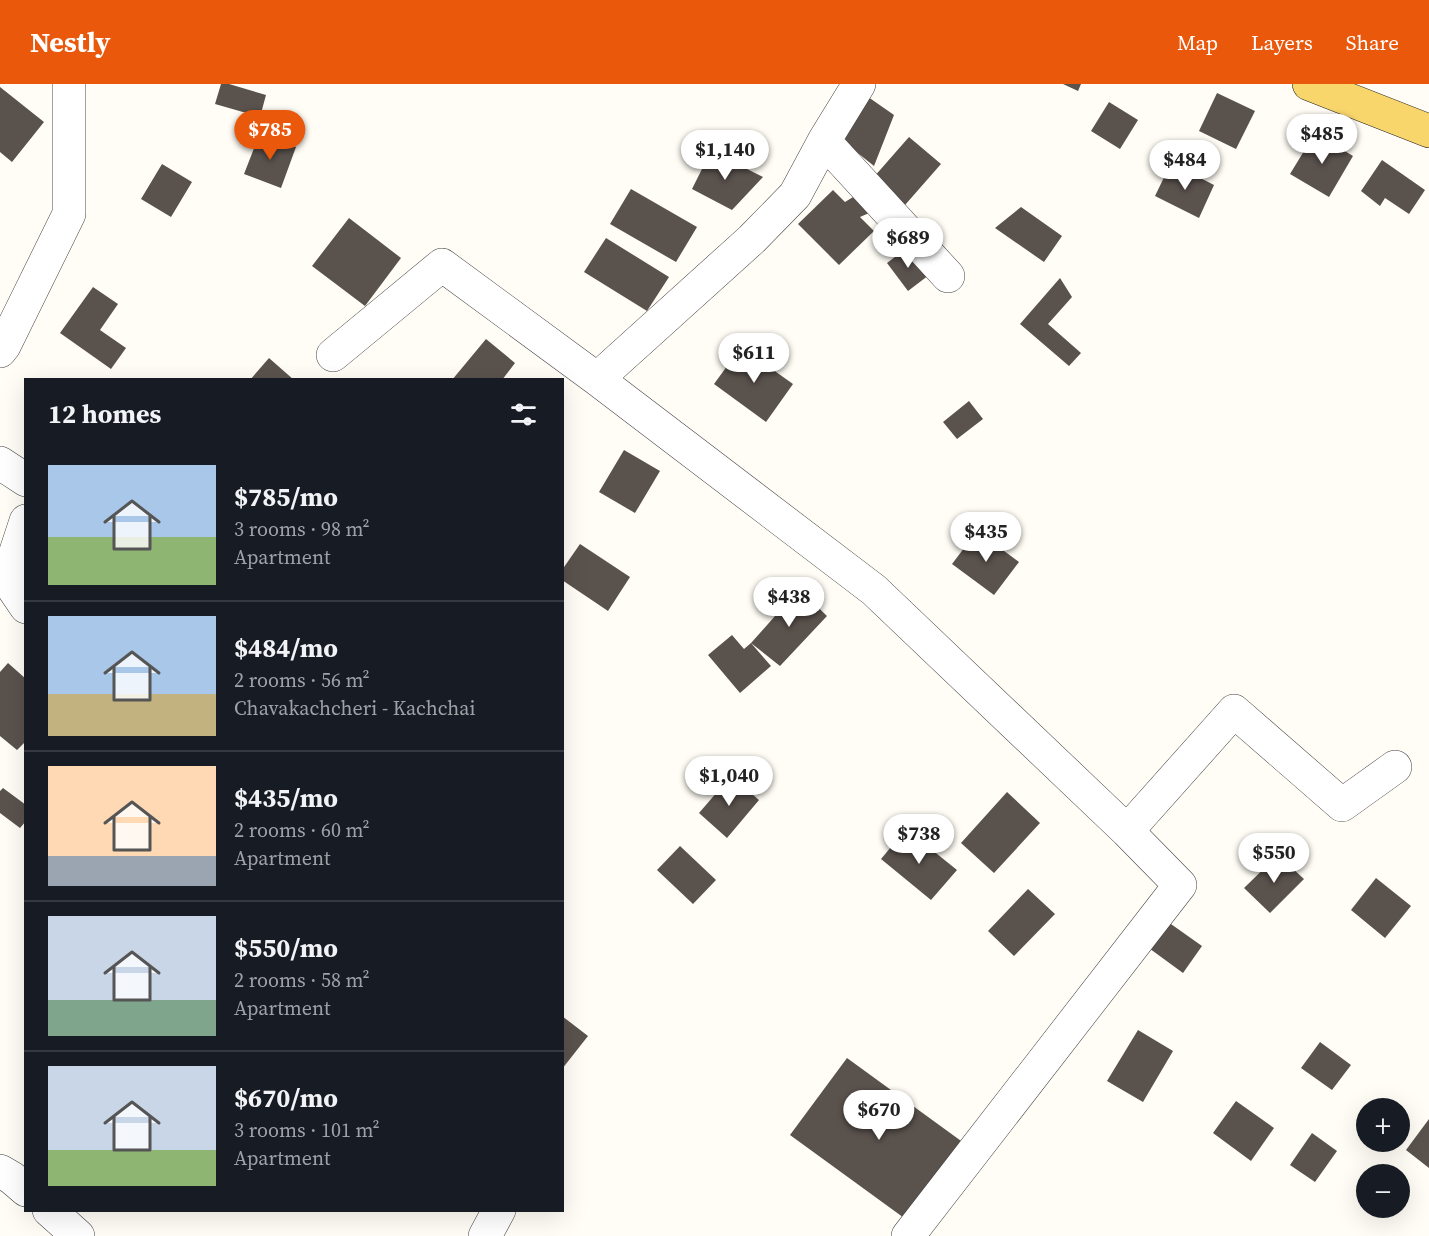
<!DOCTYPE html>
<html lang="en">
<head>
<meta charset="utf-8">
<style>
  :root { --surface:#171b24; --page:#242831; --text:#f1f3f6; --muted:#9ea1a6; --line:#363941; --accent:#ea580c }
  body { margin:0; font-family:"Source Serif 4",serif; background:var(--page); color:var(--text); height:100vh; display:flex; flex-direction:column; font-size:22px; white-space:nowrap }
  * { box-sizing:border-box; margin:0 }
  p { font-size:20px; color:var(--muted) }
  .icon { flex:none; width:33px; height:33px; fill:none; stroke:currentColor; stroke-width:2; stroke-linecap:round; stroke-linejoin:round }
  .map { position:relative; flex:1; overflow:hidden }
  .side { position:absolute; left:24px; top:294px; width:540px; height:834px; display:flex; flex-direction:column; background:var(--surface); border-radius:0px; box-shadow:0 6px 24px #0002 }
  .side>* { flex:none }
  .buttons { position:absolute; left:1356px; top:1014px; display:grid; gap:12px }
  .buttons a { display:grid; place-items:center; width:54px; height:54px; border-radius:50%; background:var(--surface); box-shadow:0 6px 24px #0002; font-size:30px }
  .price { position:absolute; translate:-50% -51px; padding:0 14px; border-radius:21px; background:#fff; color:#222; font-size:20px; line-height:39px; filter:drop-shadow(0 2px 3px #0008) }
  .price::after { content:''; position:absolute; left:50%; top:36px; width:18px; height:14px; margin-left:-9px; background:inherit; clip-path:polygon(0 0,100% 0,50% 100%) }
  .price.on { background:var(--accent); color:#fff }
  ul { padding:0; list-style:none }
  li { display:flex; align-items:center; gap:18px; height:150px; padding:0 24px }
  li+li { border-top:2px solid var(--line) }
  li span { display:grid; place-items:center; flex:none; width:168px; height:120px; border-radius:0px; color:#555 }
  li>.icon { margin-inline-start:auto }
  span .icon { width:72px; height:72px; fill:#fffc; stroke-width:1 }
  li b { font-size:26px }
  h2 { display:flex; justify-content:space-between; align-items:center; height:72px; padding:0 24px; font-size:26px }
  header { display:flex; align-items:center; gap:36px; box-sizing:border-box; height:84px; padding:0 30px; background:var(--accent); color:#fff }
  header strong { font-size:28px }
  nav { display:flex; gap:33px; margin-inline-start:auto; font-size:21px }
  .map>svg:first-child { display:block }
  .building { fill:#5a524d }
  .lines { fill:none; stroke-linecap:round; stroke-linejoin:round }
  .minor-casing { stroke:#444; stroke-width:34 }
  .major-casing { stroke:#222; stroke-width:34 }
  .minor { stroke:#fff; stroke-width:33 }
  .major { stroke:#f9d66b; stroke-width:33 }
</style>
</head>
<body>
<header>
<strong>Nestly</strong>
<nav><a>Map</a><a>Layers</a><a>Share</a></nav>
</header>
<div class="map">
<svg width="1429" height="1152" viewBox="0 0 1429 1152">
  <rect width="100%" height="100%" fill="#fffdf5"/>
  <path class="building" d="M221 0H229L266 11 260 33 215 20Z
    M1063 0H1081L1078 7Z
    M0 3 44 38 12 78 0 68Z
    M861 8 894 31 874 82 844 58Z
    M1217 9 1255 27 1236 65 1199 47Z
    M1109 18 1138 36 1120 65 1091 47Z
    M260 49 296 63 281 104 244 90Z
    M1315 49 1353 72 1329 113 1290 90Z
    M909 53 941 80 905 121 873 94Z
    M711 67 763 93 732 126 692 105Z
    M1382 76 1425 106 1409 130 1385 114 1380 122 1361 107Z
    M1171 79 1214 101 1199 134 1155 112Z
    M162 80 192 98 171 133 141 115Z
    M631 105 697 143 676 178 610 140Z
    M833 106 845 118 858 110 876 126 860 133 874 147 839 181 798 140Z
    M1021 123 1062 152 1044 178 995 144Z
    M349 134 401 174 365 222 312 182Z
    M606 154 669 193 647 227 584 188Z
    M908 163 929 191 908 207 887 179Z
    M1060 194 1072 213 1048 240 1081 269 1069 282 1020 240Z
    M93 203 118 220 100 246 126 264 111 285 60 249Z
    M486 255 515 279 502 296H452Z
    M741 263 793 300 766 338 714 300Z
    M269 274 294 296H250Z
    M969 317 983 335 957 355 943 338Z
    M624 366 660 387 635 429 599 408Z
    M977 447 1019 478 994 511 952 480Z
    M580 460 630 493 608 527 562 496V486Z
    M799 505 827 532 780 582 751 559Z
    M732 551 744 565 751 559 771 582 740 609 708 571Z
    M8 579 26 595V657L17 666 0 652V588Z
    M731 692 759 716 727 754 699 729Z
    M3 704 26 721V737L20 744 0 729V707Z
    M1007 708 1040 739 994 789 961 759Z
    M906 745 957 786 931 816 881 775Z
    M680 762 716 796 693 820 657 786Z
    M1278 771 1304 795 1270 829 1244 804Z
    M1376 794 1411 822 1385 854 1351 826Z
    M1028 805 1055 830 1014 872 988 847Z
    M1161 833 1202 862 1183 889 1142 859Z
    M562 932 588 952 562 985Z
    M1138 946 1173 967 1143 1018 1107 997Z
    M1320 958 1351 981 1332 1006 1301 984Z
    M847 974 968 1062 911 1139 790 1051Z
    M1236 1017 1274 1044 1251 1077 1213 1049Z
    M1429 1035V1084L1406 1066Z
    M1312 1049 1337 1067 1315 1098 1290 1081Z"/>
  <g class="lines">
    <defs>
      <path id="minor" d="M824 57 948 192
        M0 267 4 262 69 130V0
        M333 271 442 181 597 295 874 506 1127 747 1180 801 908 1152
        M597 295 752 155 795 111 824 57 859 0
        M0 379 26 396
        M26 437 7 495 26 523
        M1127 747 1234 627 1342 721 1395 683
        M0 1087 12 1094 26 1106
        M49 1126 78 1152
        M485 1152 499 1126"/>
      <path id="major" d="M1309 0 1429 47"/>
    </defs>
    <use href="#minor" class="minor-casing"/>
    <use href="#major" class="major-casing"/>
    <use href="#minor" class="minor"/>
    <use href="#major" class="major"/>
  </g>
</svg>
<div class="buttons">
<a>+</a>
<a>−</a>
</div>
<b class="price on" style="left:270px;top:77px">$785</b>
<b class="price" style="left:1322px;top:81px">$485</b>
<b class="price" style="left:725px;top:97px">$1,140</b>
<b class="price" style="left:1185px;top:107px">$484</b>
<b class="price" style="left:908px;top:185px">$689</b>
<b class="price" style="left:754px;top:300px">$611</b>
<b class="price" style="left:986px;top:479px">$435</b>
<b class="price" style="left:789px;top:544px">$438</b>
<b class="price" style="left:729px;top:723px">$1,040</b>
<b class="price" style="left:919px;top:781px">$738</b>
<b class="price" style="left:1274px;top:800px">$550</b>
<b class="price" style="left:879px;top:1057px">$670</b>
<section class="side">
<h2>12 homes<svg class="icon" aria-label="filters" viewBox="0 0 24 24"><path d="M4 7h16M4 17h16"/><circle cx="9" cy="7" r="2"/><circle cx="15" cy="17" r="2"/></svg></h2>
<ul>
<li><span style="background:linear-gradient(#a9c7e8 60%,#8fb573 0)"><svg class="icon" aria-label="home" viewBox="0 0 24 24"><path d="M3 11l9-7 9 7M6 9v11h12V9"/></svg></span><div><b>$785/mo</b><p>3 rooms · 98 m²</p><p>Apartment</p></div></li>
<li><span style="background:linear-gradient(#a9c7e8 65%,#c2b280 0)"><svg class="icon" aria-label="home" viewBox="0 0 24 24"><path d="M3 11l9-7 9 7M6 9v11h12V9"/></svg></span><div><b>$484/mo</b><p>2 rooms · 56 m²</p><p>Chavakachcheri - Kachchai</p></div></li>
<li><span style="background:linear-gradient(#ffd9b3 75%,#9aa5b1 0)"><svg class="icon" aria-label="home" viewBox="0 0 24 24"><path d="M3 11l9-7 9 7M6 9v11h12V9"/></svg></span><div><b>$435/mo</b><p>2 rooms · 60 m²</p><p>Apartment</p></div></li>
<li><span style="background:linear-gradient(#c9d6e8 70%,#7fa58c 0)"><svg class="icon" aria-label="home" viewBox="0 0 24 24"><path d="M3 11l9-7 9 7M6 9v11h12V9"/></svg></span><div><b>$550/mo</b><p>2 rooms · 58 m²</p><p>Apartment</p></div></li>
<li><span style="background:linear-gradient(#c9d6e8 70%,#8fb573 0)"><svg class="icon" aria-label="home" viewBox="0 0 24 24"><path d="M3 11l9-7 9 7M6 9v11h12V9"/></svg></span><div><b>$670/mo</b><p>3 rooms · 101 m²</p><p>Apartment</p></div></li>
</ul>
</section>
</div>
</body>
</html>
